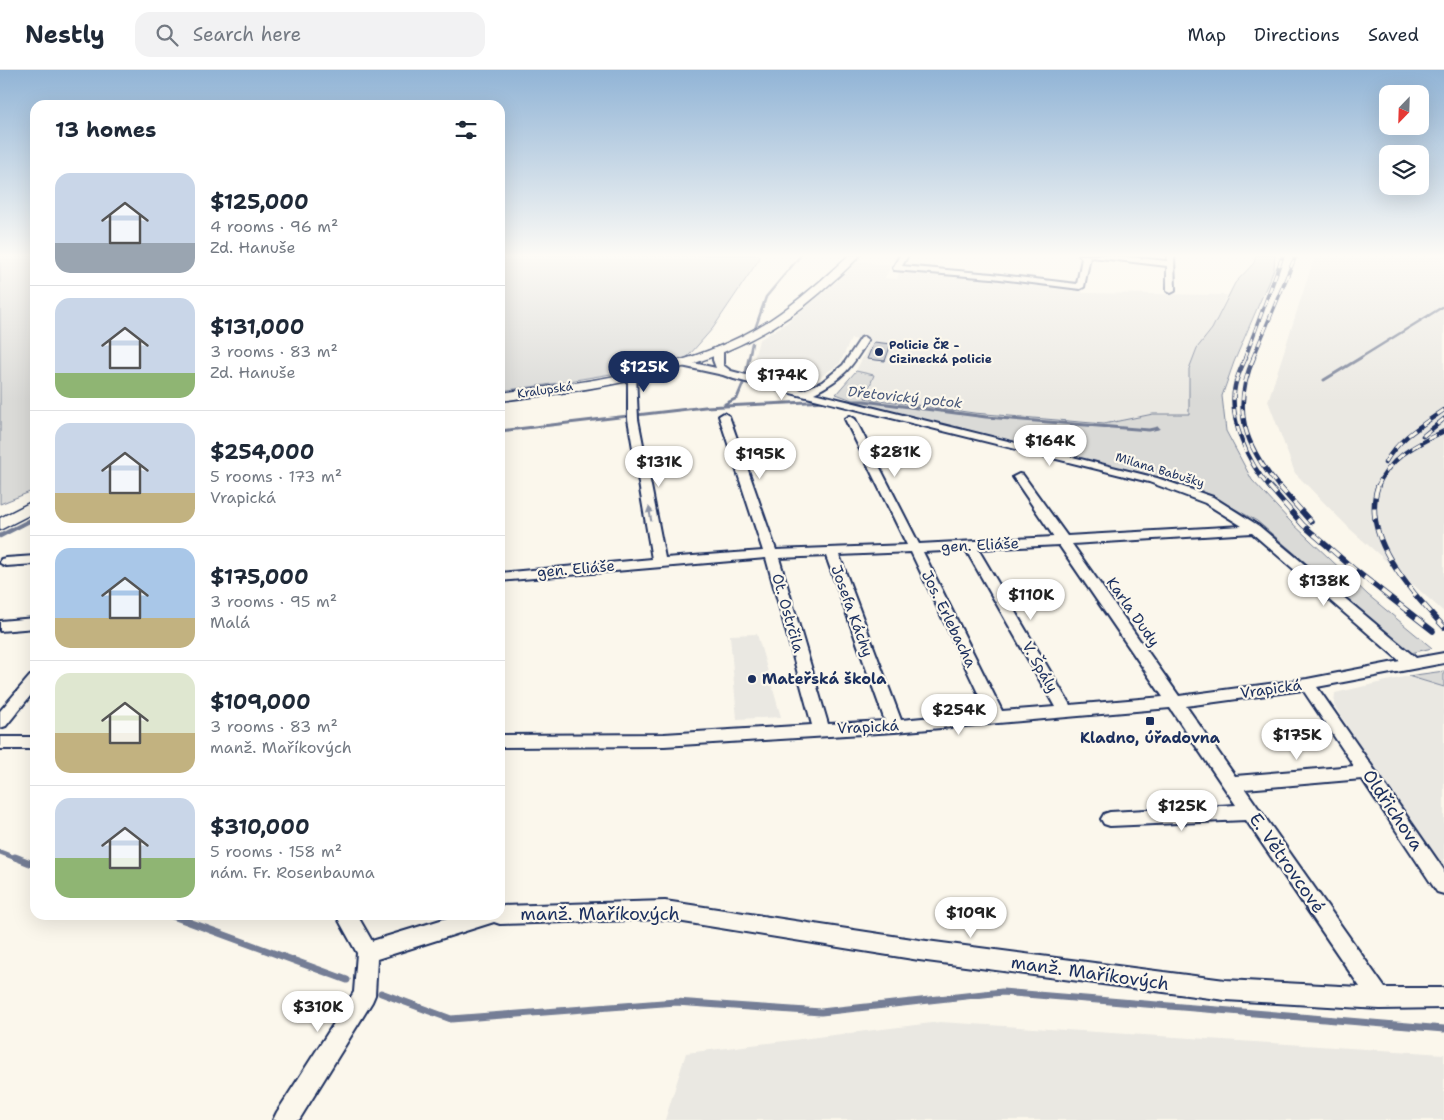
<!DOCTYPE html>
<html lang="en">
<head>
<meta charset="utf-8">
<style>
  :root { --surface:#fff; --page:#f2f2f3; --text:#1f2937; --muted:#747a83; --line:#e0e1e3; --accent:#1b2f5e }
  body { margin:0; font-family:"Shantell Sans",sans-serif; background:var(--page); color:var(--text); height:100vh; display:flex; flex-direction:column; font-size:19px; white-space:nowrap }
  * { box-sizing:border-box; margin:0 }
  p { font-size:16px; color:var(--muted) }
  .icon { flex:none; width:28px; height:28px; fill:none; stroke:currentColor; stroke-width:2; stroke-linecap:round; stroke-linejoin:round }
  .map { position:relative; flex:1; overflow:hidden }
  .drawer { position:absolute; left:30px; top:30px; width:475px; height:820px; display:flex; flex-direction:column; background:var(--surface); border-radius:15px; box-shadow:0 5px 20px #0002 }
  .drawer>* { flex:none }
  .needle { width:32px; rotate:203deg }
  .tools { position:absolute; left:1379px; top:15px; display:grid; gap:10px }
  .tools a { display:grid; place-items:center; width:50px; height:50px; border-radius:10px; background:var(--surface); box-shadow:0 5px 20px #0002; font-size:25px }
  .price { position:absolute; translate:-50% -42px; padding:0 11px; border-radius:18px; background:#fff; color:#222; font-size:16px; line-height:32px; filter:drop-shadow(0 1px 2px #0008) }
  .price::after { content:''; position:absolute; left:50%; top:30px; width:15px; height:11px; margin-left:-8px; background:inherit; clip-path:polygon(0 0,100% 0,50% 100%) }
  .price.on { background:var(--accent); color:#fff }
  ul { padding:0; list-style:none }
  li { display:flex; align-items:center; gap:15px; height:125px; padding:0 25px }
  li+li { border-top:1px solid var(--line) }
  li span { display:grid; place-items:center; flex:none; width:140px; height:100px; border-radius:15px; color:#555 }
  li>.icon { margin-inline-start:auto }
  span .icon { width:60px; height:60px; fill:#fffc; stroke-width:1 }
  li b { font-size:21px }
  h2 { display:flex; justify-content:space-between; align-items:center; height:60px; padding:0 25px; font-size:21px }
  header { display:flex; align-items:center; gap:30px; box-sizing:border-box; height:70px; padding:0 25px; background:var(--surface); border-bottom:1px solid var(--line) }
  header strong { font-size:24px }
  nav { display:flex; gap:28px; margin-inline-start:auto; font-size:18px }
  .search { width:350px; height:45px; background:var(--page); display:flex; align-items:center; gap:12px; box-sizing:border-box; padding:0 18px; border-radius:15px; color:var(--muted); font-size:19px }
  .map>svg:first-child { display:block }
  .built { fill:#eae8e2 }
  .green { fill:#dadad7; stroke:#7a849a }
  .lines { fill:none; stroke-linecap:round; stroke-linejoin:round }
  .stream-far4 { stroke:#747e96; stroke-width:2.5 }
  .stream-far3 { stroke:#747e96; stroke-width:3 }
  .stream-far2 { stroke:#747e96; stroke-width:4.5 }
  .stream-far1 { stroke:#747e96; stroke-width:5 }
  .stream { stroke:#747e96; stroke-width:7 }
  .building { fill:#c3c5c9; stroke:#1b2f5e }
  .street-casing { stroke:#1b2f5e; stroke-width:4 }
  .secondary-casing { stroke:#1b2f5e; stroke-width:3 }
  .street { fill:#fbf7ec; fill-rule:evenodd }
  .secondary { fill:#fbf7ec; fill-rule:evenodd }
  .rail-far2-casing { stroke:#1b2f5e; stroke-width:4 }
  .rail-far1-casing { stroke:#1b2f5e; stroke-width:4.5 }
  .rail-casing { stroke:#1b2f5e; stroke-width:5.5 }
  .rail-far2 { stroke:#fbf7ec; stroke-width:2.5; stroke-dasharray:7; stroke-linecap:butt }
  .rail-far1 { stroke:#fbf7ec; stroke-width:3; stroke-dasharray:9; stroke-linecap:butt }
  .rail { stroke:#fbf7ec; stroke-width:4; stroke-dasharray:11; stroke-linecap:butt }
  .oneway { fill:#8b93a5 }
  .poi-dot { fill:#1b2f5e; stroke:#fbf7ec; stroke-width:2 }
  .labels { text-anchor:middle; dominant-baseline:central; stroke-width:4.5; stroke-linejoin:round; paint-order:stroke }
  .far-poi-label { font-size:12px; font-weight:bold; fill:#1b2f5e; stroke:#fbf7ec; text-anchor:start }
  .far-street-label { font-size:12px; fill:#1b2f5e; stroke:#fbf7ec }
  .far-water-label { font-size:14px; font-style:italic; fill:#47577a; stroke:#fbf7ec }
  .street-label { font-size:15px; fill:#1b2f5e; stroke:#fbf7ec }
  .poi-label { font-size:15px; font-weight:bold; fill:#1b2f5e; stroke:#fbf7ec; text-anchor:start }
  .near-street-label { font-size:18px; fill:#1b2f5e; stroke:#fbf7ec }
</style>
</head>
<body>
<header>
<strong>Nestly</strong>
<div class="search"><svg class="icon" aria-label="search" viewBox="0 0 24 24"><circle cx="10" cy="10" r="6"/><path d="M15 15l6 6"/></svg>Search here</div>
<nav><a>Map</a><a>Directions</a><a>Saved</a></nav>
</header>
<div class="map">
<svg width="1444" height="1050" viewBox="0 0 1444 1050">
  <rect width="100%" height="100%" fill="#fbf7ec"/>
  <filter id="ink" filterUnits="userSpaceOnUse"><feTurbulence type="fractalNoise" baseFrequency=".02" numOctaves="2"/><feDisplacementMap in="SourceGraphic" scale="10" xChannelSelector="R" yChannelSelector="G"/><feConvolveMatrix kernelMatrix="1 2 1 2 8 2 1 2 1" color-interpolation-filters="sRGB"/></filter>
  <g filter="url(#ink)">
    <path class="built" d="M1315 185H1444V542L1350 459 1295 403 1268 331Z
      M856 191 891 195 885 208 897 209 900 200 993 208 1081 219 1083 223 1227 225 1212 259 1197 278 1189 299V344H1153L1104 354 974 343 865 328 874 305 856 301 871 271 851 269 840 293 818 309 799 316 750 305 759 270 785 254 837 211Z
      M757 564 781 647 737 649 730 565Z
      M1408 606 1444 617V798L1380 708 1334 635 1335 623Z
      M940 952 1444 984V1050H665L686 983Z"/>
    <path class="green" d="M0 185H35V420L0 434Z
      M500 185H759L760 188 713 258 683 292 545 315 500 321Z
      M1256 185H1275L1274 199 1234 292 1222 326 1226 361 1252 410 1290 451 1368 525 1432 578 1411 583 1257 451 1199 419 866 335 836 324 856 301 874 305 865 328 974 343 1104 354 1153 344H1189V299L1197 278 1212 259 1235 213 1254 193Z
      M1444 601V617L1408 606Z"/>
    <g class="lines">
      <path class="stream-far4" d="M755 259 766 227 801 185
        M749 288 752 273
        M1360 288 1444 236"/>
      <path class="stream-far3" d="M1324 310 1362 287
        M841 331H864L986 347 1149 360 1158 358
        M725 334 737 328 745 309 749 287
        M500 361 705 337 828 331"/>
      <path class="stream-far2" d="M0 466 35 448"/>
      <path class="stream-far1" d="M0 782 18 789"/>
      <path class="stream" d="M15 787 35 795
        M170 845 347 910
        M381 923 451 949 676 932 821 942 1002 922 1444 959"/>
    </g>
    <path class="building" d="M874 272 891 274 885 291 867 289Z"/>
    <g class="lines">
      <defs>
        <path id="street" d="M900 185H908L902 196 992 204 1077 214 1082 188 1079 185H1088L1090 187 1084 217 1080 219 992 208 894 200 893 198Z
          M1088 185H1110L1167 191 1168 185H1174L1175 221 1171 223 1167 221V196L1092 187Z
          M864 267 868 270C852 297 843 309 814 323L1157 408 1213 427 1259 456 1416 588 1444 583V593L1317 617 1444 800V824L1437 822 1362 709 1245 719 1385 918H1444V938L1380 939 1225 930 919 890 665 849 500 854 494 852 377 889 375 925 372 932 299 1050H273L277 1042 354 922 357 883 336 845H357L372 871 457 845H500V836L665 831 919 870 1225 910 1360 917 1246 750 1110 756 1104 754 1101 749 1104 744 1110 742 1236 735 1170 638 895 662 664 676 500 677V665L664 664 812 655 766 488 500 511V503L652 489 628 349V303L631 302 636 305 638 349 665 488 763 481 719 346 724 343 729 346 776 480 907 475 845 349 850 346 855 349 919 474 1054 467 1013 407 1019 404 1023 405 1067 466 1242 456 1205 433 1149 412 734 309 723 305 677 295 675 293 680 290 716 298 713 290V280L718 277 723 280V295L731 301 803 320 822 312 843 295 861 268ZM1252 463 1400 591 1307 609 1179 626 1072 474ZM1059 475 1163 627 1070 635 978 479ZM966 480 1055 637 1002 641 923 482ZM911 482 987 642 901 650 839 485ZM826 486 885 651 828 654 779 488ZM1303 620 1354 696 1235 706 1186 636Z
          M35 486V494L6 496 0 493 1 489 6 488Z
          M35 548V558L0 561V551Z
          M35 605V620L6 656 0 658V641L30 606Z
          M0 667H35V679H0Z"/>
        <path id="secondary" d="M849 185H860C849 198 834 210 821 222 729 302 617 316 500 331V323C592 311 690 301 770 250 799 231 824 208 849 185Z
          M35 430V442L0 460V448Z"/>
      </defs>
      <use href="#street" class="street-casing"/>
      <use href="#secondary" class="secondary-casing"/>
      <use href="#street" class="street"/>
      <use href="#secondary" class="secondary"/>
      <defs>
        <path id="rail-far2" d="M1245 288 1283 185
          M1253 288 1296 185"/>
        <path id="rail-far1" d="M1246 287C1242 296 1237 306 1235 316 1228 349 1248 393 1270 418
          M1254 287C1231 339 1244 375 1280 418
          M1423 366 1444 349
          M1385 393C1398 369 1422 355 1444 340
          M1377 418C1389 387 1416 375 1444 361"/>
        <path id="rail" d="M1269 416 1303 455 1355 500 1433 561
          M1279 416 1311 452
          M1378 416C1360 468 1412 522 1444 557"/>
      </defs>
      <use href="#rail-far2" class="rail-far2-casing"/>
      <use href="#rail-far1" class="rail-far1-casing"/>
      <use href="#rail" class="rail-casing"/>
      <use href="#rail-far2" class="rail-far2"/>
      <use href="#rail-far1" class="rail-far1"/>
      <use href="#rail" class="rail"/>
    </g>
    <defs><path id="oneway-solid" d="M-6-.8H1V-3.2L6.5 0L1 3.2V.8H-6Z" transform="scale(1.25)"/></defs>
    <use class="oneway" href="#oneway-solid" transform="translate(650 444) rotate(-100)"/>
  </g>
  <linearGradient id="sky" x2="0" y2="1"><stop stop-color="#91b4d6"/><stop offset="0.56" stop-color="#fdfbf6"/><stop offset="1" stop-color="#fdfbf6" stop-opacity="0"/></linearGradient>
  <rect width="1444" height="332" fill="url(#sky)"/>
  <g class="poi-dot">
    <circle cx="879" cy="282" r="5"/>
    <circle cx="752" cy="609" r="5"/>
    <rect x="1145" y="646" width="10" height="10" rx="2.5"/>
  </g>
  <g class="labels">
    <g class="far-poi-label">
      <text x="889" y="275">Policie ČR -<tspan x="889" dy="14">Cizinecká policie</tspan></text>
    </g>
    <g class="far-street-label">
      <text transform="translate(545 320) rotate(-8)">Kralupská</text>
      <text transform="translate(1160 400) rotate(17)">Milana Babušky</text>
    </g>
    <g class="far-water-label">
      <text transform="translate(905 327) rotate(6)">Dřetovický potok</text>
    </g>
    <g class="street-label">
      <text transform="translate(980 475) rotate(-3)">gen. Eliáše</text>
      <text transform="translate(576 499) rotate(-5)">gen. Eliáše</text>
      <text transform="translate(852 541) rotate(70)">Josefa Káchy</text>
      <text transform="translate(1133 542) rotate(55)">Karla Dudy</text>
      <text transform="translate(788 543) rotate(74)">Ot. Ostrčila</text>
      <text transform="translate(949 549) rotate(64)">Jos. Erlebacha</text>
      <text transform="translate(1040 597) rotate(60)">V. Špály</text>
      <text transform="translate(1271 619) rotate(-8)">Vrapická</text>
      <text transform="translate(868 657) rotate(-3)">Vrapická</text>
    </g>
    <g class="poi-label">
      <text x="762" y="609">Mateřská škola</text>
      <text x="1150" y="668" text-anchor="middle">Kladno, úřadovna</text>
    </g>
    <g class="near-street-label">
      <text transform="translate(1393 740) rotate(56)">Oldřichova</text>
      <text transform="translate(1287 793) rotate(55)">E. Větrovcové</text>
      <text x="600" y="844">manž. Maříkových</text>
      <text transform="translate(1090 903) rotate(8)">manž. Maříkových</text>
    </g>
  </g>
</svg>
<div class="tools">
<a><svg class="needle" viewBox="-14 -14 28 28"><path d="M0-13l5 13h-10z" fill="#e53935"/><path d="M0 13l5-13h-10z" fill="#747a83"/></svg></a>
<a><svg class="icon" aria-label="layers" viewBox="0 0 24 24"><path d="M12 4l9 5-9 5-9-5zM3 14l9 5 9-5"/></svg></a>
</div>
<b class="price on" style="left:644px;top:323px">$125K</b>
<b class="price" style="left:782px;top:331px">$174K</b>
<b class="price" style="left:1050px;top:397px">$164K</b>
<b class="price" style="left:895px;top:408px">$281K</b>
<b class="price" style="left:760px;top:410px">$195K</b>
<b class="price" style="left:659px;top:418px">$131K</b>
<b class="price" style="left:1324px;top:537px">$138K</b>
<b class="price" style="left:1031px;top:551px">$110K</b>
<b class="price" style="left:959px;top:666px">$254K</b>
<b class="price" style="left:1297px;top:691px">$175K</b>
<b class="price" style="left:1182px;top:762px">$125K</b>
<b class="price" style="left:971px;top:869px">$109K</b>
<b class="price" style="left:318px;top:963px">$310K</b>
<section class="drawer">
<h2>13 homes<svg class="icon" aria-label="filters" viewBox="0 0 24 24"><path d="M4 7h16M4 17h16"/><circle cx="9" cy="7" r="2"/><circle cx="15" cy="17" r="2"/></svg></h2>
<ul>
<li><span style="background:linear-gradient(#c9d6e8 70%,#9aa5b1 0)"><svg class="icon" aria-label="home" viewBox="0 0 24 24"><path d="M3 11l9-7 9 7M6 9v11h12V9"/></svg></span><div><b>$125,000</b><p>4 rooms · 96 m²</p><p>Zd. Hanuše</p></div></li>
<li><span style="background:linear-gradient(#c9d6e8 75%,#8fb573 0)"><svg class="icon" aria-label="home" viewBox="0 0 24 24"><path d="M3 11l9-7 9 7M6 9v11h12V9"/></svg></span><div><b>$131,000</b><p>3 rooms · 83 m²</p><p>Zd. Hanuše</p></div></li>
<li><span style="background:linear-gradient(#c9d6e8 70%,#c2b280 0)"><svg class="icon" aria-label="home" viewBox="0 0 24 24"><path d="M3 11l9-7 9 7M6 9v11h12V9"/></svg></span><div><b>$254,000</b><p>5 rooms · 173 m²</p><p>Vrapická</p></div></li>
<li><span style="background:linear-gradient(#a9c7e8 70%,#c2b280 0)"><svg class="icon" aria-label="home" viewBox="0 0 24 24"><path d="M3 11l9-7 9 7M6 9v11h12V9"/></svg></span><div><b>$175,000</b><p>3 rooms · 95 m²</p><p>Malá</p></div></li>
<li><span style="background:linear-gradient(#dfe7d0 60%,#c2b280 0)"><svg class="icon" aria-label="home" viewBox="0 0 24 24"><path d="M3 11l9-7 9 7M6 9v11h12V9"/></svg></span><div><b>$109,000</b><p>3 rooms · 83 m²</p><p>manž. Maříkových</p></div></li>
<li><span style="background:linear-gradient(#c9d6e8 60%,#8fb573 0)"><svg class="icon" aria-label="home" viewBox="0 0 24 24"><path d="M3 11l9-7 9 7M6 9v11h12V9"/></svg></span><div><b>$310,000</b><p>5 rooms · 158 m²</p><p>nám. Fr. Rosenbauma</p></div></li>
</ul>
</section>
</div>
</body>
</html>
